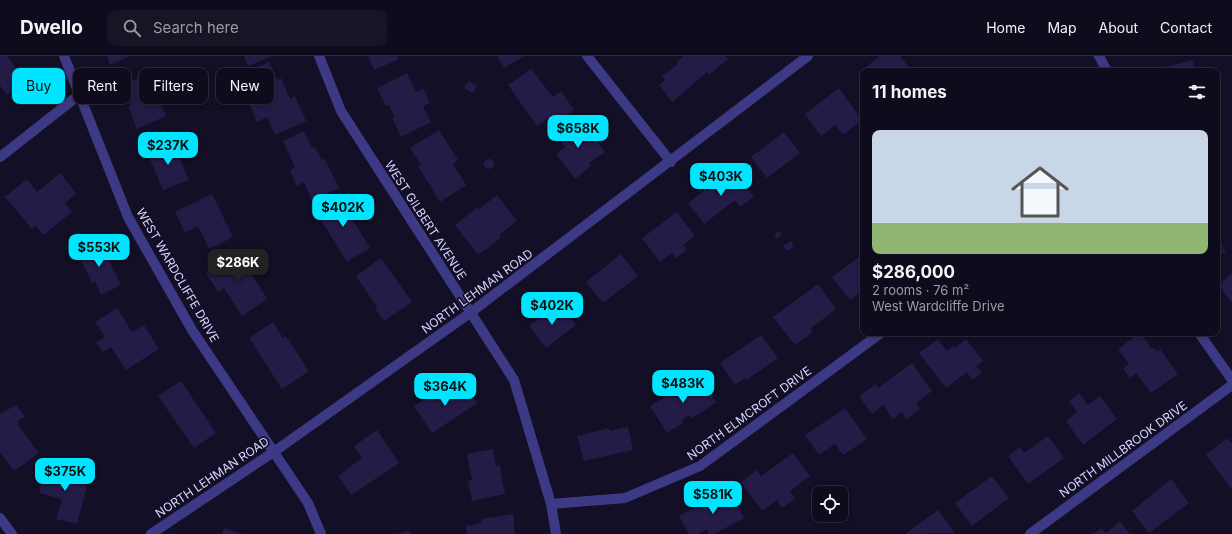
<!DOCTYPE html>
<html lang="en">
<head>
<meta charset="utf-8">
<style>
  :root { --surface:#0e0b1c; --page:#171425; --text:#f1f3f6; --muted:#9b9ba3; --line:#2e2b3b; --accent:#00e5ff }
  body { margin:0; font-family:Inter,sans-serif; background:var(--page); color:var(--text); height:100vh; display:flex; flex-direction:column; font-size:15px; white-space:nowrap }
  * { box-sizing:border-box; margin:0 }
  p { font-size:13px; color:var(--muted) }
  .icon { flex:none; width:22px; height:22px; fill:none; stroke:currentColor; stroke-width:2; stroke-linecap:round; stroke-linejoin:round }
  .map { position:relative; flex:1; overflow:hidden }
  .side { position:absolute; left:860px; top:12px; width:360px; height:268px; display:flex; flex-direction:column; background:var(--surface); border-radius:8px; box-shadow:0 2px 6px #0003,0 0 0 1px var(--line) }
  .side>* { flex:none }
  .top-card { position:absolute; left:12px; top:12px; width:380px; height:36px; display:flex; gap:8px }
  .buttons { position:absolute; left:812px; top:430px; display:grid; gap:8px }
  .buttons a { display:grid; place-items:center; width:36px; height:36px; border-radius:8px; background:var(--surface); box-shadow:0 2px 6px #0003,0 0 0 1px var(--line); font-size:20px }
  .price { position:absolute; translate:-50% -34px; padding:0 9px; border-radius:8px; background:var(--accent); color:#111; font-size:13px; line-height:26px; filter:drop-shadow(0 1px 2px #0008) }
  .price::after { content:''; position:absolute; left:50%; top:24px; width:12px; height:9px; margin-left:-6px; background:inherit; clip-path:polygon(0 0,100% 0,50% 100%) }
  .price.selected { background:#222; color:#fff }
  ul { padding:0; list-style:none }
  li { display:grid; align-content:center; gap:8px; height:212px; padding:0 12px }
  li span { display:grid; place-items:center; height:124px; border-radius:8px; color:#555 }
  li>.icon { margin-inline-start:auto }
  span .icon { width:72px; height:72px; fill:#fffc; stroke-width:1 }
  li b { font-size:17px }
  h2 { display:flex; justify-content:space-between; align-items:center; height:48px; padding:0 12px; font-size:17px }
  .pill { padding:0 14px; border-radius:8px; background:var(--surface); box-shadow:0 2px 6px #0003,0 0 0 1px var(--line); font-size:14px; line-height:36px }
  .pill.selected { background:var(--accent); color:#111 }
  header { display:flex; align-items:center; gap:24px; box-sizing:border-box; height:56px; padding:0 20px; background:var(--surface); border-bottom:1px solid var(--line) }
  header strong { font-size:19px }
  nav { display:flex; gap:22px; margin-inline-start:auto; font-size:14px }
  .search { width:280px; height:36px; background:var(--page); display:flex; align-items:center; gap:10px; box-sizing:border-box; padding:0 14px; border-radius:8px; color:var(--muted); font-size:15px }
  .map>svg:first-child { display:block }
  .building { fill:#241b47 }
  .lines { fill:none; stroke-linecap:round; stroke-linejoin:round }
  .minor { stroke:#3d3a85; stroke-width:10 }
  .labels { text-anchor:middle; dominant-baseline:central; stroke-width:3.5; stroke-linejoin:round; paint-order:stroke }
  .street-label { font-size:12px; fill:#d9d4ff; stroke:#130f26 }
</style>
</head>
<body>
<header>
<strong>Dwello</strong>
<div class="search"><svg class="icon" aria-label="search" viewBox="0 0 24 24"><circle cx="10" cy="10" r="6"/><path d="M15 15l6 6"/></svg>Search here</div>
<nav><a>Home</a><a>Map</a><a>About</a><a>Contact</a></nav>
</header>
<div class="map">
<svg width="1232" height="478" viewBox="0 0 1232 478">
  <rect width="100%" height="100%" fill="#130f26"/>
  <path class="building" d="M0 0H7L26 25 7 39 0 30Z
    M107 0H130L110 9Z
    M244 0H272L248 10Z
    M368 0H397L399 3 374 14Z
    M497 0H525L504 12Z
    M684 0H725L728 3 709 19 707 16 672 46 659 29 665 24 662 20 678 8 677 6Z
    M880 0H900L911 14 863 15V24L858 17Z
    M1193 4 1195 15H1166L1165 11Z
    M269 6 277 24 281 22 290 43 295 40 306 65 275 79 267 61 257 66 249 47 259 43 247 16Z
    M531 13 553 41 561 35 574 54 557 65 552 59 537 70 508 29Z
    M407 17 416 36 423 32 430 47 423 50 431 66 401 81 392 62 395 61 389 49 386 50 377 32Z
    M149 18 166 60 137 73 128 50 131 49 123 29Z
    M469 25 477 30 473 37 464 32Z
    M839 32 862 64 843 79 835 69 821 80 805 58Z
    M571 65 573 67 575 65 584 76 588 73 605 96 589 107 591 110 575 123 556 98 565 91 555 77Z
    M439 74 458 104 453 108 466 129 440 146 418 110 421 109 410 92Z
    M304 75 312 92 315 91 322 104 325 103 339 132 312 145 304 126 297 130 290 114 295 111 283 85Z
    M784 76 800 97 767 122 751 101Z
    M172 85 189 124 163 134 147 96Z
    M484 108a5 5 0 1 1 10 0a5 5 0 1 1-10 0Z
    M1217 107 1221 120 1217 121Z
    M732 113 754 141 740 151 735 144 704 168 688 147Z
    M60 117 76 137 65 147 72 156 43 179 36 170 32 173 5 141 27 123 37 136Z
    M212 138 233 181 209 193 198 170 185 177 175 156Z
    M344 139 355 158 351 161 370 192 347 206 316 156Z
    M497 139 517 165 499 179 501 182 478 199 455 169 478 151 479 153Z
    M677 156 695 180 683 189 687 194 676 202 672 197 660 206 642 182Z
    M778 175 782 179 777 183 774 179Z
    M1217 179 1226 196 1217 200Z
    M99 185 121 229 101 239 95 225 92 227 77 196Z
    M791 185 794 190 787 195 783 190Z
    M238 197 244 206 251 201 258 213 251 217 267 243 242 260 224 232 218 236 206 217Z
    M621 198 638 220 603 247 586 226Z
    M863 198V235L850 244 832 221Z
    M381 202 412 246 384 265 375 252 377 251 356 220Z
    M1232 217V247L1218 229Z
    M818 228 836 253 810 273 813 276 795 289 773 261Z
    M559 247 576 269 546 292 529 270Z
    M117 252 132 276 144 269 159 293 126 314 111 291 103 296 96 286 105 281 95 266Z
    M273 266 283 282 286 280 309 315 282 333 249 282Z
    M1140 277 1152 293 1154 292 1157 295 1160 293 1178 318 1151 337 1136 317 1130 322 1123 313 1129 308 1118 293Z
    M761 279 778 302 746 324 745 322 735 329 720 307Z
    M938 283 947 295 953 290 955 292 966 283 983 305 976 310 982 317 972 324 967 316 946 332 919 297Z
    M912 307 932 335 916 347 920 353 906 363 902 356 893 363 883 349 872 358 859 340 876 328 878 332Z
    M700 320 716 347 692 362 690 359 682 364 683 367 667 377 650 350Z
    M181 325 216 377 194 392 158 340Z
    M463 326 477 347 432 377 414 350 431 339 433 342Z
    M1079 337 1088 349 1100 340 1117 363 1083 389 1066 365 1077 356 1069 345Z
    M16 349 25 360 17 366 19 368 18 369 39 397 14 415 0 396V358Z
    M845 352 867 383 843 399 835 388 819 399 805 379Z
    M628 371 633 394 584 405 577 380 609 372 610 375Z
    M377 374 399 407 351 439 338 420 362 402 354 390Z
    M1048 380 1064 402 1028 428 1008 400 1020 391 1024 397Z
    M1227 382 1232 388V434L1206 399Z
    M493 393 496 410H500L505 438 472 445 468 425 472 424 467 398Z
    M793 397 810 420 790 435 795 443 782 452 777 444 762 455 741 426 757 414 761 420Z
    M45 411 89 422 77 468 56 463 62 443 39 437Z
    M992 420 1009 442 972 470 955 447Z
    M1171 423 1189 447 1149 477 1132 455Z
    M729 434 744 462 714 478H709L707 473 698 478H689L679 460 700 449 701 452 709 448 708 445Z
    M938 454 955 477 905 478Z
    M513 458 515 478H467L466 470 482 467 481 463Z
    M1120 465 1130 478H1093L1101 472 1106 477Z
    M224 472 242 478H222Z
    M411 475V478H399V477Z"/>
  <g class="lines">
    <path class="minor" d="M64 0 128 161 192 274 308 447 321 478
      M319 0 341 55 514 324 551 448 556 478
      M587 0 671 106
      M1099 0 1107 15
      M0 101 79 39
      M1199 277 1232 324
      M551 448 625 442 700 410 881 277
      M0 462 12 478
      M151 478 275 395 470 257 808 0
      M1030 478 1232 329"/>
  </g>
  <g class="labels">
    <g class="street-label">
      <text transform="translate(426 164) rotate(57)">WEST GILBERT AVENUE</text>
      <text transform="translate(178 219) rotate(60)">WEST WARDCLIFFE DRIVE</text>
      <text transform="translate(477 235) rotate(-36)">NORTH LEHMAN ROAD</text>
      <text transform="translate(749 357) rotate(-36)">NORTH ELMCROFT DRIVE</text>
      <text transform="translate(1123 393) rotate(-36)">NORTH MILLBROOK DRIVE</text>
      <text transform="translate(212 421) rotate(-34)">NORTH LEHMAN ROAD</text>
    </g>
  </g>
</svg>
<div class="buttons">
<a><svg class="icon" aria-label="locate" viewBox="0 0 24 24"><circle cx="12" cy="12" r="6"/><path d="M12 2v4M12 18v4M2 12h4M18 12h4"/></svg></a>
</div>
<b class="price" style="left:578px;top:93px">$658K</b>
<b class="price" style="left:168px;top:110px">$237K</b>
<b class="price" style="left:721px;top:141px">$403K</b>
<b class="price" style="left:343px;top:172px">$402K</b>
<b class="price" style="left:99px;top:212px">$553K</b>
<b class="price selected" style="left:238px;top:227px">$286K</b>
<b class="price" style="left:552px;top:270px">$402K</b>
<b class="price" style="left:683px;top:348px">$483K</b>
<b class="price" style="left:445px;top:351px">$364K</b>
<b class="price" style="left:65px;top:436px">$375K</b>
<b class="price" style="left:713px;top:459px">$581K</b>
<div class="top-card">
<a class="pill selected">Buy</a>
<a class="pill">Rent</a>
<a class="pill">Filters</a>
<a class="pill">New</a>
</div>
<section class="side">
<h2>11 homes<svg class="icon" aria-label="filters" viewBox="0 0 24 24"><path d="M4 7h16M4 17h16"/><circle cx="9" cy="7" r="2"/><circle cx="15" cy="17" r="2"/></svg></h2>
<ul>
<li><span style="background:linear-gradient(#c9d6e8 75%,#8fb573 0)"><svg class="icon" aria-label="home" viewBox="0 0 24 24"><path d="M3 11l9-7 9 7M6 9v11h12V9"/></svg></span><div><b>$286,000</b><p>2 rooms · 76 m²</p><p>West Wardcliffe Drive</p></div></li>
</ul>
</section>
</div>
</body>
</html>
